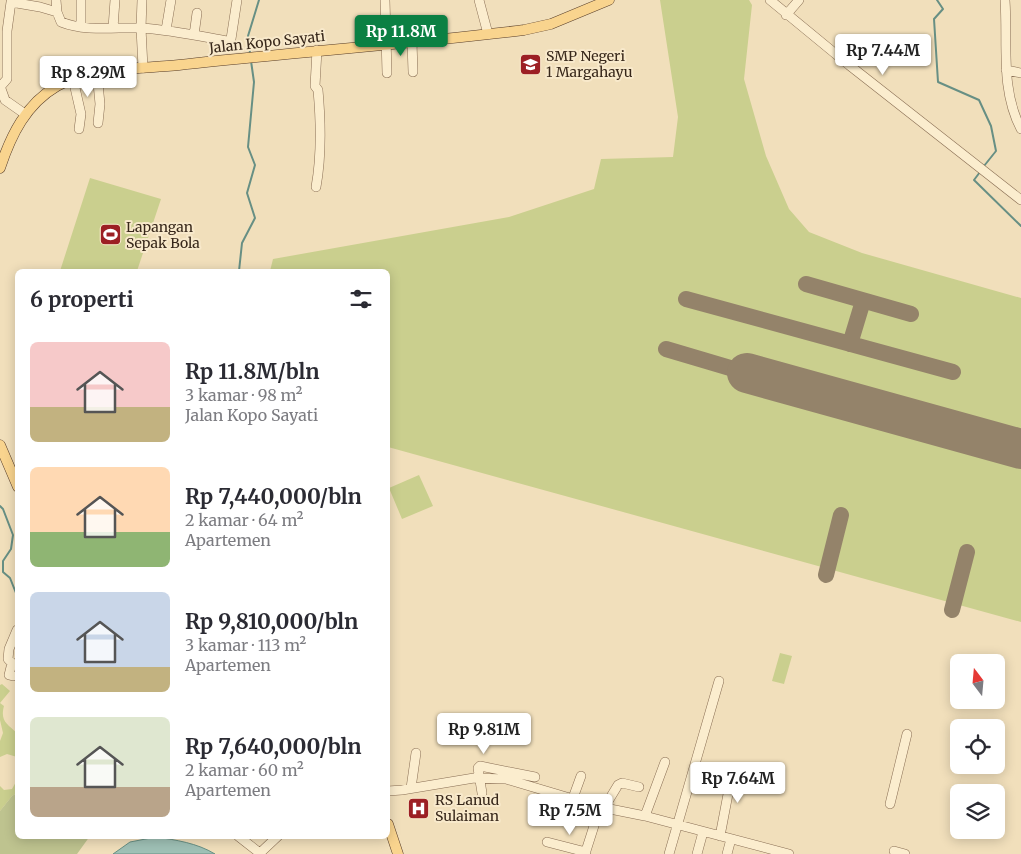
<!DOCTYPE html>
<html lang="id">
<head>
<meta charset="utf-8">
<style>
  :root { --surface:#fff; --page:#f2f2f3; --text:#2b2b33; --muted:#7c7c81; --accent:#0b8043 }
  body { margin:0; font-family:Merriweather,serif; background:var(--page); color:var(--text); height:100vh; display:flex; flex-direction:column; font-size:19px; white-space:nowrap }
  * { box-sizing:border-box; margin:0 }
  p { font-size:16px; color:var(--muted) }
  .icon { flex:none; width:28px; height:28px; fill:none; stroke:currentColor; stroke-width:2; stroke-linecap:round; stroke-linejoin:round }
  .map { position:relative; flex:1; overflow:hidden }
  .details { position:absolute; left:15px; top:269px; width:375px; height:570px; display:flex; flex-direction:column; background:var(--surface); border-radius:8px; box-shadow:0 2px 12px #0003 }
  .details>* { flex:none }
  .needle { width:32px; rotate:344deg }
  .fabs { position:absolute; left:950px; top:654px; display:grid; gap:10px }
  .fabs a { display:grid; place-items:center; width:55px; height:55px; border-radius:8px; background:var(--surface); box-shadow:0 2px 12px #0003; font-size:25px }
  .price { position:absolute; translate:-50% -42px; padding:0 11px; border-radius:5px; background:#fff; color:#222; font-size:16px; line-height:32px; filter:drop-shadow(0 1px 2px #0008) }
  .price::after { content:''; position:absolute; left:50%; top:30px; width:15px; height:11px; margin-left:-8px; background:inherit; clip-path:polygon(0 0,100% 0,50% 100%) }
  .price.current { background:var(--accent); color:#fff }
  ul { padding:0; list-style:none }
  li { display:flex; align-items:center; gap:15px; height:125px; padding:0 15px }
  li span { display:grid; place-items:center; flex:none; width:140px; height:100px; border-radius:8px; color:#555 }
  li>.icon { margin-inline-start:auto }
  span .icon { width:60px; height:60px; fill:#fffc; stroke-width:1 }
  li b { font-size:21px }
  h2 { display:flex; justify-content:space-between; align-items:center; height:60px; padding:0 15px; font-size:21px }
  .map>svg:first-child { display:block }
  .green { fill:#cacf8e }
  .cemetery { fill:#bec38f }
  .water { fill:#9fc1b6; stroke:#678f84 }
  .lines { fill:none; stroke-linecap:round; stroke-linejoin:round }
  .stream { stroke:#678f84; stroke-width:2 }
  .taxiway { stroke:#94836a; stroke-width:16 }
  .runway { stroke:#94836a; stroke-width:40 }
  .minor-casing { stroke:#896e54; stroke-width:10 }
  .major-casing { stroke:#563c29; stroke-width:11 }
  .minor { stroke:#fbedce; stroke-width:9 }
  .major { stroke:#f9d48e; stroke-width:10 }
  .labels { text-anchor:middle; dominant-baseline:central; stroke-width:4; stroke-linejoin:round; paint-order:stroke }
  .street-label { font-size:14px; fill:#37271a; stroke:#f8e9cb }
  .poi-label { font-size:14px; fill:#37271a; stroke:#f8e9cb; text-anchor:start }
</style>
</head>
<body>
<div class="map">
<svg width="1021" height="854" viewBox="0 0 1021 854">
  <rect width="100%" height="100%" fill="#f1dfbb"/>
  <path class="green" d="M660 0H749L752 5 744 79 766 156 789 209 809 232 862 253 1021 298V622L388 447V271H270L273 259 509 217 594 189 601 159 673 157 678 117Z
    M90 178 161 199 137 271H60Z
    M419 475 433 506 402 519 389 488Z
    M780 653 792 656 784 684 772 681Z
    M2 684 10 691 0 703 4 706C0 721 7 724 17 733V757L7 754 0 757V741L3 733 0 720V685Z
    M17 780V793L12 796 0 811V786L4 790 12 789Z"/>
  <path class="cemetery" d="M17 793 18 836H90L77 854H0V811L12 796Z"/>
  <path class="water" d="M156 837C176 840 197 843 215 854H113L130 842Z"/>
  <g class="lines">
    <path class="stream" d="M937 0 943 9 934 19 938 82 979 100 991 126 996 151 984 166
      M250 53 248 36 259 0
      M980 172 974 180 1021 226
      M239 271 242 243 255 218 247 193 255 165 248 147 254 82 251 61
      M0 506 3 509 13 535 11 549 3 561V572L10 578 18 598"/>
    <path class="taxiway" d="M806 284 911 314
      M686 299 953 372
      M850 344 863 301
      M666 349 747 373
      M826 575 841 515
      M952 610 967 552"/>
    <path class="runway" d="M747 373 1021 449"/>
    <defs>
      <path id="minor" d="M56 0 57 12
        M142 0 141 28 143 68
        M385 0 387 73
        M479 0 488 34
        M770 0 849 65 1021 200
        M1005 0C1008 44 1000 89 1021 129
        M786 15 799 0
        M81 27V0
        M113 28 115 0
        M166 30 171 0
        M194 35 197 13
        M412 42 413 72
        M1006 70 1021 73
        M97 73 100 104 98 123
        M73 79 81 114 79 129
        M0 86 5 100 25 114
        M0 87 7 79V31L11 2 40 7 57 12 61 22C86 32 116 27 142 28 171 30 199 36 227 41L231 39 237 0
        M316 187C322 154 321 123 318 90L315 86 317 50
        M13 676 9 675 12 663 8 659 9 649 17 630
        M411 788 416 753
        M388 791 402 790 474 778 506 779 600 807 645 816 789 854
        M482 793 478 768 480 766 535 777
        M890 804 907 734
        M604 808 618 785 622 783 639 787
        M645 816 665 762
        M571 824 573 798 581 776
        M238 836 261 854
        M720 836 733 768
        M547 842 586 852
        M894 851 905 854
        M260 853 278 836
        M585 854 600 807
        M669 854 719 681
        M697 854 703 832
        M727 854 731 839"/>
      <path id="major" d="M0 168C11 135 26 104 57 86 90 67 141 69 179 65 294 52 410 44 524 30L551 24 609 0
        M0 445 18 487
        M388 824 398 854"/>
    </defs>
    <use href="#minor" class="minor-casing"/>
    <use href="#major" class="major-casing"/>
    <use href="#minor" class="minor"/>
    <use href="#major" class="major"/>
  </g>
  <defs>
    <symbol id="school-square" viewBox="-11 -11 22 22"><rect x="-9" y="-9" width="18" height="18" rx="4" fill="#9c1f24" stroke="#f8e9cb"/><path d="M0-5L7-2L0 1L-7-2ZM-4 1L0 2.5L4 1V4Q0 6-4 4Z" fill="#fff"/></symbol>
    <symbol id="stadium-square" viewBox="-11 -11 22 22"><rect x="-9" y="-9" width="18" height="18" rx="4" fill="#9c1f24" stroke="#f8e9cb"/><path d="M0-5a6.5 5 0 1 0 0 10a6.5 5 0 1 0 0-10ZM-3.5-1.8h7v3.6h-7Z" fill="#fff"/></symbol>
    <symbol id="hospital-square" viewBox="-11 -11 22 22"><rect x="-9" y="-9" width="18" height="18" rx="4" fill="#9c1f24" stroke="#f8e9cb"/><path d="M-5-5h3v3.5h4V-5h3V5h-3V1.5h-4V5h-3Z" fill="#fff"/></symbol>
  </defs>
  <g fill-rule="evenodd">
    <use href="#school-square" x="518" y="52" width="25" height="25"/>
    <use href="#stadium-square" x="98" y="222" width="25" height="25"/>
    <use href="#hospital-square" x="406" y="796" width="25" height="25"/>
  </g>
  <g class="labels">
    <g class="street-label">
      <text transform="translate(267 42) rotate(-6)">Jalan Kopo Sayati</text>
    </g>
    <g class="poi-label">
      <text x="546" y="56">SMP Negeri<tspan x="546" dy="16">1 Margahayu</tspan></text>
      <text x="126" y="227">Lapangan<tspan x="126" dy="16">Sepak Bola</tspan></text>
      <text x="435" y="800">RS Lanud<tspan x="435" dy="16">Sulaiman</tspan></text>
    </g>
  </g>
</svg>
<div class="fabs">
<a><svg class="needle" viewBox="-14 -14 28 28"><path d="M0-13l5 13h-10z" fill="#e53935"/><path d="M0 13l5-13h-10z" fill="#7c7c81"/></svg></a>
<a><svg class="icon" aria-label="locate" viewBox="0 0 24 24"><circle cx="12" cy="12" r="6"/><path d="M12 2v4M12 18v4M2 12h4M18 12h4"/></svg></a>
<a><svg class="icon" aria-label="layers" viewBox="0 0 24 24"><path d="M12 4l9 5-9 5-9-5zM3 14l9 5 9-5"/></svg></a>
</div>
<b class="price current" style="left:401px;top:57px">Rp 11.8M</b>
<b class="price" style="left:883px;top:76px">Rp 7.44M</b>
<b class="price" style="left:88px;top:98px">Rp 8.29M</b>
<b class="price" style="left:484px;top:755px">Rp 9.81M</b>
<b class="price" style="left:738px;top:804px">Rp 7.64M</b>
<b class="price" style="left:570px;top:836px">Rp 7.5M</b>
<section class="details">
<h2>6 properti<svg class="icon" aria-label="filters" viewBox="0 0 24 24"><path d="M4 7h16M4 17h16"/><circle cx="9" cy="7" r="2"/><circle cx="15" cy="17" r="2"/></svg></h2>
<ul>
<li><span style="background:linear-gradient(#f6c9c9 65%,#c2b280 0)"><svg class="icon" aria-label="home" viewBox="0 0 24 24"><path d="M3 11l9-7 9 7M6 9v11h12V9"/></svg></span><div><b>Rp 11.8M/bln</b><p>3 kamar · 98 m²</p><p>Jalan Kopo Sayati</p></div></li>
<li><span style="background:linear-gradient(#ffd9b3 65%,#8fb573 0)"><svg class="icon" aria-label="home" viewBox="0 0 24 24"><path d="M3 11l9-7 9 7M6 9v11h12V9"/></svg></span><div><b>Rp 7,440,000/bln</b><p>2 kamar · 64 m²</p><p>Apartemen</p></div></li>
<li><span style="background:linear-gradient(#c9d6e8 75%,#c2b280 0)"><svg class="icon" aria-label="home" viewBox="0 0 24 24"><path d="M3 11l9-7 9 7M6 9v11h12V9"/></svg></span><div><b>Rp 9,810,000/bln</b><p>3 kamar · 113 m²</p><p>Apartemen</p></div></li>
<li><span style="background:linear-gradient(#dfe7d0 70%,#b9a48a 0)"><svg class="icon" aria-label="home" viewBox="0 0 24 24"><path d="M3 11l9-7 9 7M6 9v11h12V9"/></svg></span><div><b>Rp 7,640,000/bln</b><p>2 kamar · 60 m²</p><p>Apartemen</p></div></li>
</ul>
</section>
</div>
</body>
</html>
